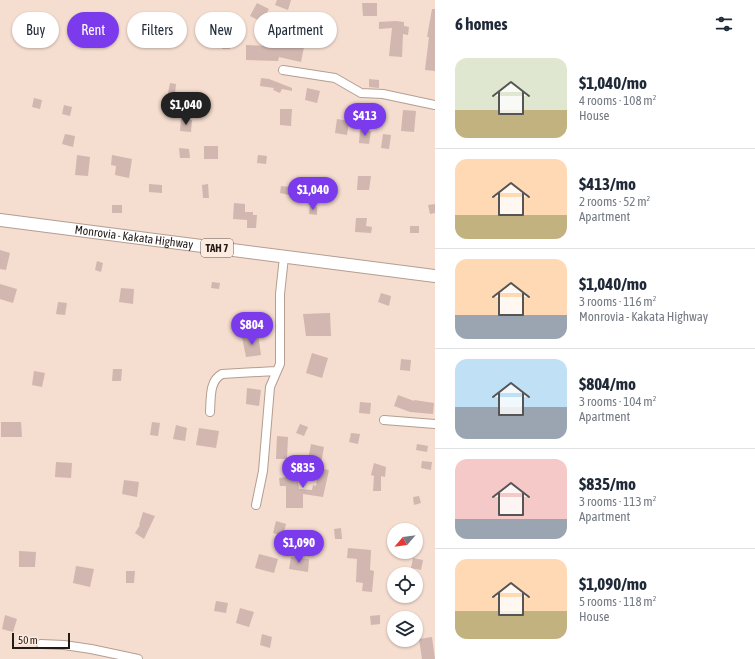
<!DOCTYPE html>
<html lang="en">
<head>
<meta charset="utf-8">
<style>
  :root { --surface:#fff; --page:#f2f2f3; --text:#1f2937; --muted:#747a83; --line:#e0e1e3; --accent:#7c3aed }
  body { margin:0; font-family:"Asap Condensed",sans-serif; background:var(--page); color:var(--text); height:100vh; display:flex; flex-direction:column; font-size:15px; white-space:nowrap }
  * { box-sizing:border-box; margin:0 }
  p { font-size:13px; color:var(--muted) }
  .icon { flex:none; width:22px; height:22px; fill:none; stroke:currentColor; stroke-width:2; stroke-linecap:round; stroke-linejoin:round }
  .map { position:relative; flex:1; overflow:hidden }
  .side { display:flex; flex-direction:column; background:var(--surface); width:320px }
  .side>* { flex:none }
  .banner { position:absolute; left:12px; top:12px; width:363px; height:36px; display:flex; gap:8px }
  .needle { width:26px; rotate:242deg }
  .fabs { position:absolute; left:387px; top:523px; display:grid; gap:8px }
  .fabs a { display:grid; place-items:center; width:36px; height:36px; border-radius:50%; background:var(--surface); box-shadow:0 1px 3px #0004; font-size:20px }
  .scale { position:absolute; left:12px; bottom:10px; width:58px; box-sizing:border-box; padding-left:4px; border:2px solid #231b16; border-top:0; font-size:11px; line-height:14px; white-space:nowrap; color:#231b16; -webkit-text-stroke:3px #feebe0; paint-order:stroke }
  .price { position:absolute; translate:-50% -34px; padding:0 9px; border-radius:14px; background:var(--accent); color:#fff; font-size:13px; line-height:26px; filter:drop-shadow(0 1px 2px #0008) }
  .price::after { content:''; position:absolute; left:50%; top:24px; width:12px; height:9px; margin-left:-6px; background:inherit; clip-path:polygon(0 0,100% 0,50% 100%) }
  .price.active { background:#222; color:#fff }
  ul { padding:0; list-style:none }
  li { display:flex; align-items:center; gap:12px; height:100px; padding:0 20px }
  li+li { border-top:1px solid var(--line) }
  li span { display:grid; place-items:center; flex:none; width:112px; height:80px; border-radius:12px; color:#555 }
  li>.icon { margin-inline-start:auto }
  span .icon { width:48px; height:48px; fill:#fffc; stroke-width:1 }
  li b { font-size:17px }
  h2 { display:flex; justify-content:space-between; align-items:center; height:48px; padding:0 20px; font-size:17px }
  .chip { padding:0 14px; border-radius:18px; background:var(--surface); box-shadow:0 1px 3px #0004; font-size:14px; line-height:36px }
  .chip.active { background:var(--accent); color:#fff }
  main { display:flex; flex:1; min-height:0 }
  .map>svg:first-child { display:block }
  .building { fill:#d1b7af }
  .lines { fill:none; stroke-linecap:round; stroke-linejoin:round }
  .minor-casing { stroke:#b49e91; stroke-width:10 }
  .highway-casing { stroke:#b49e91; stroke-width:14 }
  .minor { stroke:#fff; stroke-width:8 }
  .highway { stroke:#fff; stroke-width:12 }
  .labels { text-anchor:middle; dominant-baseline:central; stroke-width:3; stroke-linejoin:round; paint-order:stroke }
  .shield { fill:#feebe0; stroke:#655953; stroke-width:1 }
  .shield-label { font-size:11px; font-weight:bold; fill:#231b16 }
  .street-label { font-size:12px; fill:#231b16; stroke:#feebe0 }
</style>
</head>
<body>
<main>
<div class="map">
<svg width="435" height="659" viewBox="0 0 435 659">
  <rect width="100%" height="100%" fill="#f5ddcf"/>
  <path class="building" d="M277 0H291L288 10 275 5Z
    M257 3 269 9 262 22 250 16Z
    M362 3H377V16H363Z
    M432 9H435V71L425 70 429 37H427Z
    M396 21 404 22V26L409 27 408 35 403 34 402 57 389 56 392 28 379 29V22Z
    M288 22H294L295 33H289Z
    M223 35 235 36V42H231L230 49H222Z
    M319 36 326 39 323 47 316 44Z
    M268 44 289 45V44L304 47 301 62 279 57 278 61 246 60V45L268 46Z
    M261 78 269 79 292 88V91L282 89 280 93 273 90 274 88 260 86Z
    M369 79 379 80V88L369 87Z
    M170 83 176 84 175 94 168 93Z
    M307 88 320 91 317 103 305 100Z
    M34 98 42 100 40 109 32 107Z
    M64 105 72 107 70 116 62 114Z
    M280 109H292L291 126 280 125Z
    M403 110 416 111 414 132 401 131Z
    M181 119 192 120 191 132 180 131Z
    M337 119 349 121 347 135 335 133Z
    M360 130 371 131 369 144 359 143Z
    M65 134 75 136 73 147 62 144Z
    M383 134 391 135 389 149 381 148Z
    M204 146H218V159H204Z
    M179 148 189 149 190 158H180Z
    M77 155 90 157 88 176 75 175Z
    M112 155 132 159 129 178 115 175 116 166 111 165Z
    M258 155 267 156 266 164 257 163Z
    M358 176H371L369 190H357Z
    M149 184 162 185V193L149 192Z
    M208 184 209 198H203L202 185Z
    M281 186 290 187 289 195 280 193Z
    M234 203 245 204V212H253V215H257L256 228H247V220L233 219Z
    M435 204V213L430 214 428 205Z
    M112 205H122V213H112Z
    M310 206 317 207V215L309 214Z
    M356 218H367L366 226 372 227 371 233 355 232Z
    M410 226H419V233H410Z
    M0 250 10 253 6 270 0 269Z
    M97 261 103 263 101 272 95 270Z
    M212 282 220 283 219 289 211 288Z
    M0 284 17 289 13 303 0 299Z
    M121 288 134 289 133 304 119 302Z
    M381 293 391 296 389 306 378 302Z
    M58 302 67 303 65 315 56 314Z
    M330 313 331 336H306L303 314Z
    M258 334 261 355 246 357 242 337Z
    M312 353 328 358 322 378 306 373Z
    M401 359 411 360 410 371 400 370Z
    M113 369H122L121 381H112Z
    M34 371 45 373 42 387 32 385Z
    M247 388 261 390 259 406 246 404Z
    M398 395 414 401V400L434 403 433 414 410 412 394 406Z
    M360 402 371 403 370 414 359 413Z
    M1 422H21L22 437H1Z
    M152 422 160 423 158 436 150 435Z
    M300 424 308 427 304 436 296 433Z
    M176 425 187 428 185 441 173 439Z
    M199 428 219 431 216 448 196 445Z
    M351 433 360 434 358 444 349 442Z
    M277 436 288 437 287 459H276Z
    M311 444 324 447 321 464 308 460Z
    M417 444 428 446 427 452 416 450Z
    M422 461 432 462 431 470 421 468Z
    M56 462 72 463 71 478 55 477Z
    M374 463 386 467 385 477 381 476V491H373L374 476 371 475Z
    M318 468 329 470 323 497 303 494V508H286V486H280L279 478 297 476 299 489 312 490 313 485 316 486Z
    M124 480 139 482 137 497 122 494Z
    M419 496 421 503 414 505 413 497Z
    M143 512 155 516 144 539 135 533 140 525H139Z
    M276 521 286 524 283 536 273 533Z
    M341 528 342 539H335L334 529Z
    M348 548 371 550 370 570 374 571 372 592 362 591 363 583 356 582 357 559 347 558Z
    M19 551 36 552 35 567H19Z
    M259 554 278 559 274 573 255 568Z
    M291 557 309 559 308 572 289 569Z
    M413 558 423 560 421 570 411 568Z
    M76 566 94 569 90 587 73 583Z
    M126 571H135L134 583H126Z
    M216 601 228 603 226 613 214 611Z
    M240 608 254 612 249 627 236 623Z
    M5 615 17 619 13 632 2 629Z
    M380 615V624L371 625 370 616Z
    M262 634 272 637 270 648 260 645Z
    M432 637 435 659H422L419 639Z"/>
  <g class="lines">
    <defs>
      <path id="minor" d="M283 70 335 78 361 93 383 94 435 105
        M210 412C211 398 209 381 222 374L276 371
        M384 420 435 424
        M256 505 263 471 270 387 280 364V294L284 257
        M41 644 64 645 91 649 138 659"/>
      <g id="highway">
        <path id="s1" d="M0 220 435 276"/>
      </g>
    </defs>
    <use href="#minor" class="minor-casing"/>
    <use href="#highway" class="highway-casing"/>
    <use href="#minor" class="minor"/>
    <use href="#highway" class="highway"/>
  </g>
  <g class="labels">
    <rect class="shield" x="201" y="239" width="32" height="18" rx="3"/>
    <g class="shield-label">
      <text x="217" y="248">TAH 7</text>
    </g>
    <g class="street-label">
      <text stroke="none"><textPath href="#s1" startOffset="135">Monrovia - Kakata Highway</textPath></text>
    </g>
  </g>
</svg>
<div class="fabs">
<a><svg class="needle" viewBox="-14 -14 28 28"><path d="M0-13l5 13h-10z" fill="#e53935"/><path d="M0 13l5-13h-10z" fill="#747a83"/></svg></a>
<a><svg class="icon" aria-label="locate" viewBox="0 0 24 24"><circle cx="12" cy="12" r="6"/><path d="M12 2v4M12 18v4M2 12h4M18 12h4"/></svg></a>
<a><svg class="icon" aria-label="layers" viewBox="0 0 24 24"><path d="M12 4l9 5-9 5-9-5zM3 14l9 5 9-5"/></svg></a>
</div>
<div class="scale">50 m</div>
<b class="price active" style="left:186px;top:126px">$1,040</b>
<b class="price" style="left:365px;top:137px">$413</b>
<b class="price" style="left:313px;top:211px">$1,040</b>
<b class="price" style="left:252px;top:346px">$804</b>
<b class="price" style="left:303px;top:489px">$835</b>
<b class="price" style="left:299px;top:564px">$1,090</b>
<div class="banner">
<a class="chip">Buy</a>
<a class="chip active">Rent</a>
<a class="chip">Filters</a>
<a class="chip">New</a>
<a class="chip">Apartment</a>
</div>
</div>
<section class="side">
<h2>6 homes<svg class="icon" aria-label="filters" viewBox="0 0 24 24"><path d="M4 7h16M4 17h16"/><circle cx="9" cy="7" r="2"/><circle cx="15" cy="17" r="2"/></svg></h2>
<ul>
<li><span style="background:linear-gradient(#dfe7d0 65%,#c2b280 0)"><svg class="icon" aria-label="home" viewBox="0 0 24 24"><path d="M3 11l9-7 9 7M6 9v11h12V9"/></svg></span><div><b>$1,040/mo</b><p>4 rooms · 108 m²</p><p>House</p></div></li>
<li><span style="background:linear-gradient(#ffd9b3 70%,#c2b280 0)"><svg class="icon" aria-label="home" viewBox="0 0 24 24"><path d="M3 11l9-7 9 7M6 9v11h12V9"/></svg></span><div><b>$413/mo</b><p>2 rooms · 52 m²</p><p>Apartment</p></div></li>
<li><span style="background:linear-gradient(#ffd9b3 70%,#9aa5b1 0)"><svg class="icon" aria-label="home" viewBox="0 0 24 24"><path d="M3 11l9-7 9 7M6 9v11h12V9"/></svg></span><div><b>$1,040/mo</b><p>3 rooms · 116 m²</p><p>Monrovia - Kakata Highway</p></div></li>
<li><span style="background:linear-gradient(#bfe0f5 60%,#9aa5b1 0)"><svg class="icon" aria-label="home" viewBox="0 0 24 24"><path d="M3 11l9-7 9 7M6 9v11h12V9"/></svg></span><div><b>$804/mo</b><p>3 rooms · 104 m²</p><p>Apartment</p></div></li>
<li><span style="background:linear-gradient(#f6c9c9 75%,#9aa5b1 0)"><svg class="icon" aria-label="home" viewBox="0 0 24 24"><path d="M3 11l9-7 9 7M6 9v11h12V9"/></svg></span><div><b>$835/mo</b><p>3 rooms · 113 m²</p><p>Apartment</p></div></li>
<li><span style="background:linear-gradient(#ffd9b3 65%,#c2b280 0)"><svg class="icon" aria-label="home" viewBox="0 0 24 24"><path d="M3 11l9-7 9 7M6 9v11h12V9"/></svg></span><div><b>$1,090/mo</b><p>5 rooms · 118 m²</p><p>House</p></div></li>
</ul>
</section>
</main>
</body>
</html>
